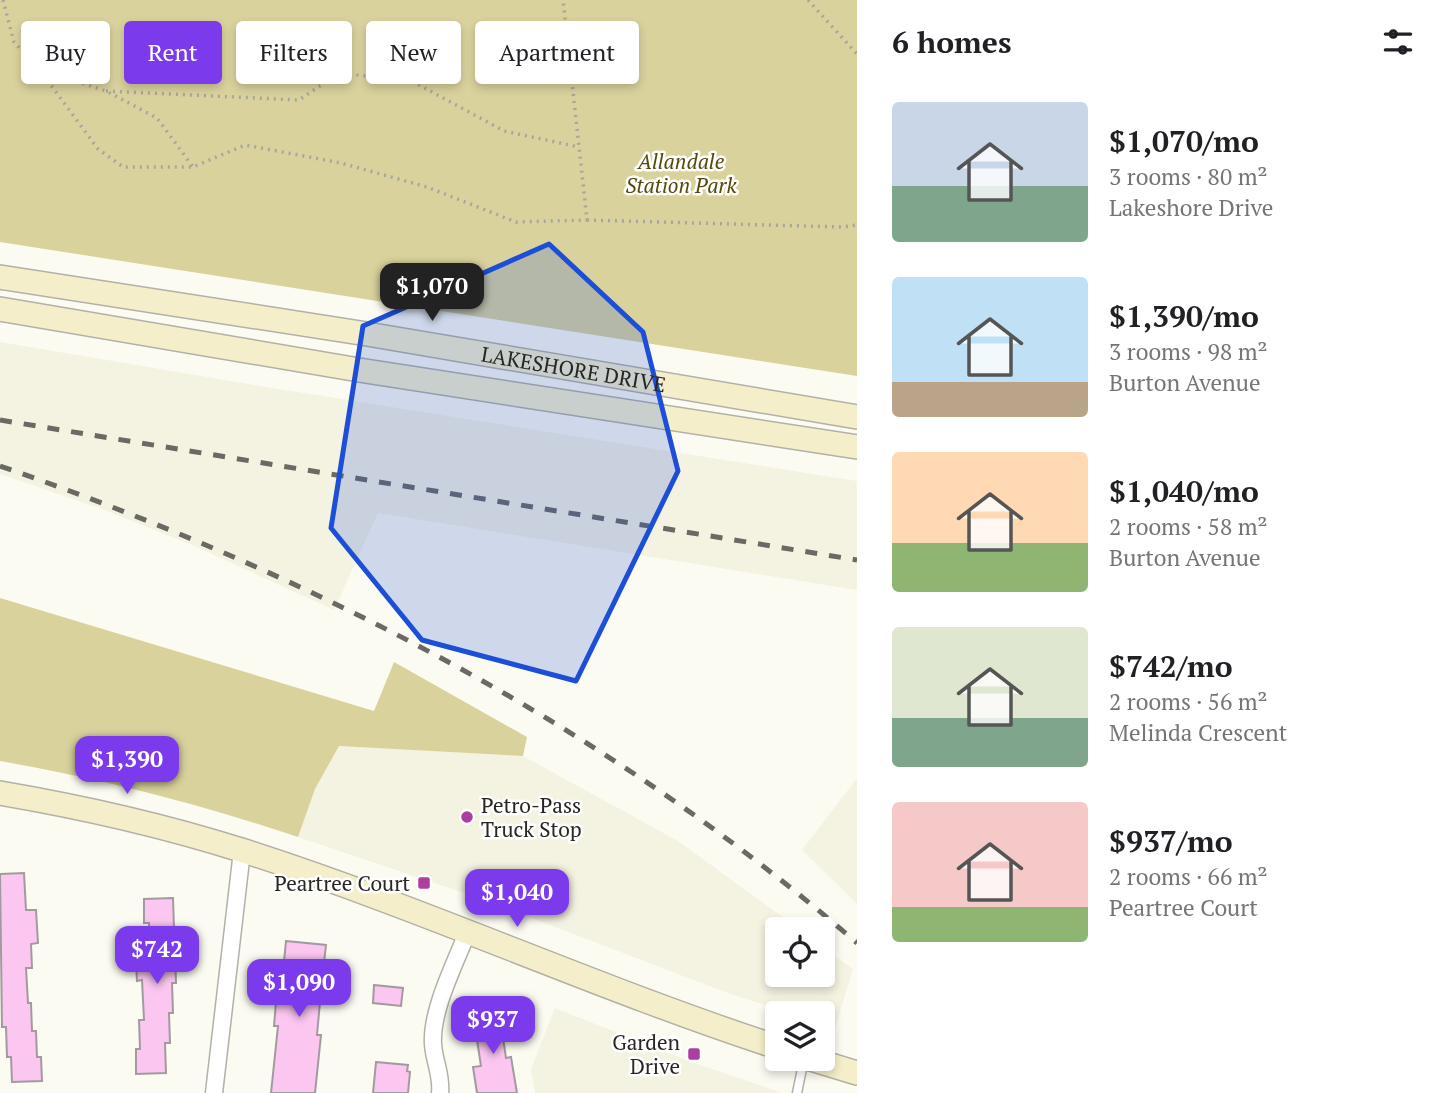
<!DOCTYPE html>
<html lang="en">
<head>
<meta charset="utf-8">
<style>
  :root { --surface:#fff; --page:#f6f6f6; --text:#202124; --muted:#757577; --accent:#7c3aed }
  body { margin:0; font-family:"PT Serif",serif; background:var(--page); color:var(--text); height:100vh; display:flex; flex-direction:column; font-size:26px; white-space:nowrap }
  * { box-sizing:border-box; margin:0 }
  p { font-size:23px; color:var(--muted) }
  .icon { flex:none; width:38px; height:38px; fill:none; stroke:currentColor; stroke-width:2; stroke-linecap:round; stroke-linejoin:round }
  .map { position:relative; flex:1; overflow:hidden }
  .panel { display:flex; flex-direction:column; background:var(--surface); width:595px }
  .panel>* { flex:none }
  .guide { position:absolute; left:21px; top:21px; width:665px; height:63px; display:flex; gap:14px }
  .controls { position:absolute; left:765px; top:917px; display:grid; gap:14px }
  .controls a { display:grid; place-items:center; width:70px; height:70px; border-radius:7px; background:var(--surface); box-shadow:0 4px 10px #0003; font-size:35px }
  .price { position:absolute; translate:-50% -60px; padding:0 16px; border-radius:14px; background:var(--accent); color:#fff; font-size:23px; line-height:46px; filter:drop-shadow(0 2px 4px #0008) }
  .price::after { content:''; position:absolute; left:50%; top:42px; width:21px; height:16px; margin-left:-10px; background:inherit; clip-path:polygon(0 0,100% 0,50% 100%) }
  .price.on { background:#222; color:#fff }
  ul { padding:0; list-style:none }
  li { display:flex; align-items:center; gap:21px; height:175px; padding:0 35px }
  li span { display:grid; place-items:center; flex:none; width:196px; height:140px; border-radius:7px; color:#555 }
  li>.icon { margin-inline-start:auto }
  span .icon { width:84px; height:84px; fill:#fffc; stroke-width:1 }
  li b { font-size:30px }
  h2 { display:flex; justify-content:space-between; align-items:center; height:84px; padding:0 35px; font-size:30px }
  .chip { padding:0 24px; border-radius:7px; background:var(--surface); box-shadow:0 4px 10px #0003; font-size:24px; line-height:63px }
  .chip.on { background:var(--accent); color:#fff }
  main { display:flex; flex:1; min-height:0 }
  .map>svg:first-child { display:block }
  .built { fill:#f4f2e0 }
  .green { fill:#dad29d }
  .building { fill:#fbc6f0; stroke:#a29aa0; stroke-width:2 }
  .lines { fill:none; stroke-linecap:round; stroke-linejoin:round }
  .service-casing { stroke:#b2b0a7; stroke-width:11 }
  .minor-casing { stroke:#b2b0a7; stroke-width:19 }
  .secondary-casing { stroke:#b2b0a7; stroke-width:26 }
  .path { stroke:#a7a69e; stroke-width:3.5; stroke-dasharray:2 5; stroke-linecap:butt }
  .service { stroke:#fff; stroke-width:8 }
  .minor { stroke:#fff; stroke-width:16 }
  .secondary { stroke:#f4efca; stroke-width:23 }
  .rail { stroke:#6a6963; stroke-width:5; stroke-dasharray:12 12; stroke-linecap:butt }
  .marked { fill:#1d4ed8; fill-opacity:0.2; stroke:#1d4ed8; stroke-width:5; stroke-linejoin:round }
  .poi-dot { fill:#ac3e9d; stroke:#fff; stroke-width:2.5 }
  .labels { text-anchor:middle; dominant-baseline:central; stroke-width:5; stroke-linejoin:round; paint-order:stroke }
  .park-label { font-size:21px; font-style:italic; fill:#53490a; stroke:#fff }
  .street-label { font-size:21px; fill:#272622; stroke:#fff }
  .poi-label { font-size:21px; fill:#272622; stroke:#fff; text-anchor:end }
</style>
</head>
<body>
<main>
<div class="map">
<svg width="857" height="1093" viewBox="0 0 857 1093">
  <rect width="100%" height="100%" fill="#fcfbf1"/>
  <path class="built" d="M0 342 266 387 857 481V590L378 513 334 610 197 547 102 509 0 474Z
    M339 746 523 756 678 841 799 929H777V975H822L823 947 853 969 835 1028 823 1024 822 1013H789L725 992 482 899 298 837 315 789Z
    M857 778V904L802 850Z
    M555 1008 689 1061 782 1093H535L531 1069Z"/>
  <path class="green" d="M0 0H857V376L0 242Z
    M0 598 374 711 394 662 527 737 523 756 339 746 315 789 298 837C199 804 103 779 0 761Z"/>
  <path class="building" d="M24 873 26 910H36L38 943 31 944 32 968H26L28 1003H31L32 1031H36L37 1057H41L42 1081 12 1082 11 1057H7L6 1027H2L0 874Z
    M173 898 174 928H178L179 952H175L176 983H172L173 1013H169L170 1043H165L166 1073 136 1074V1049H140L139 1020H144L142 980 137 981 136 964 146 963V959H150L149 923H144V899Z
    M286 941 326 945 324 963H328L325 1003 320 1002 317 1035H321L315 1093H271L278 1026H274L276 1002H280Z
    M374 985 403 988 401 1006 373 1003Z
    M499 1010 506 1058 511 1057 517 1093H477L473 1067 481 1066 473 1014Z
    M376 1062 408 1065 407 1071 410 1072 408 1093H373Z"/>
  <g class="lines">
    <defs>
      <path id="service" d="M797 1093 804 1059"/>
      <path id="minor" d="M214 1093 242 851
        M440 1093C442 1075 434 1061 433 1044 431 1010 455 964 467 933"/>
      <g id="secondary">
        <path id="s1" d="M0 277 367 334 857 417"/>
        <path d="M0 309 359 370 857 447"/>
        <path d="M0 793C82 807 162 825 241 850 423 908 596 988 777 1047"/>
        <path d="M811 1059 857 1073"/>
      </g>
    </defs>
    <use href="#service" class="service-casing"/>
    <use href="#minor" class="minor-casing"/>
    <use href="#secondary" class="secondary-casing"/>
    <path class="path" d="M3 0 14 42 39 69 106 91 157 118 193 167
      M808 0 857 54
      M39 69 98 149 123 167H193L245 145 341 163 427 187 516 222 587 220 563 0
      M106 91 299 100 339 73 412 81 504 131 579 147
      M587 220 841 227 857 225"/>
    <use href="#service" class="service"/>
    <use href="#minor" class="minor"/>
    <use href="#secondary" class="secondary"/>
    <path class="rail" d="M0 420 857 560
      M0 466C310 573 608 727 857 943"/>
  </g>
  <path class="marked" d="M549 244 643 332 678 471 576 681 422 640 331 528 363 326Z"/>
  <g class="poi-dot">
    <circle cx="467" cy="817" r="7"/>
    <rect x="417" y="876" width="14" height="14" rx="3.5"/>
    <rect x="687" y="1047" width="14" height="14" rx="3.5"/>
  </g>
  <g class="labels">
    <g class="park-label">
      <text x="681" y="161">Allandale<tspan x="681" dy="24">Station Park</tspan></text>
    </g>
    <g class="street-label">
      <text stroke="none"><textPath href="#s1" startOffset="581">LAKESHORE DRIVE</textPath></text>
    </g>
    <g class="poi-label">
      <text x="481" y="805" text-anchor="start">Petro-Pass<tspan x="481" dy="24">Truck Stop</tspan></text>
      <text x="410" y="883">Peartree Court</text>
      <text x="680" y="1042">Garden<tspan x="680" dy="24">Drive</tspan></text>
    </g>
  </g>
</svg>
<div class="controls">
<a><svg class="icon" aria-label="locate" viewBox="0 0 24 24"><circle cx="12" cy="12" r="6"/><path d="M12 2v4M12 18v4M2 12h4M18 12h4"/></svg></a>
<a><svg class="icon" aria-label="layers" viewBox="0 0 24 24"><path d="M12 4l9 5-9 5-9-5zM3 14l9 5 9-5"/></svg></a>
</div>
<b class="price on" style="left:432px;top:323px">$1,070</b>
<b class="price" style="left:127px;top:796px">$1,390</b>
<b class="price" style="left:517px;top:929px">$1,040</b>
<b class="price" style="left:157px;top:986px">$742</b>
<b class="price" style="left:299px;top:1019px">$1,090</b>
<b class="price" style="left:493px;top:1056px">$937</b>
<div class="guide">
<a class="chip">Buy</a>
<a class="chip on">Rent</a>
<a class="chip">Filters</a>
<a class="chip">New</a>
<a class="chip">Apartment</a>
</div>
</div>
<section class="panel">
<h2>6 homes<svg class="icon" aria-label="filters" viewBox="0 0 24 24"><path d="M4 7h16M4 17h16"/><circle cx="9" cy="7" r="2"/><circle cx="15" cy="17" r="2"/></svg></h2>
<ul>
<li><span style="background:linear-gradient(#c9d6e8 60%,#7fa58c 0)"><svg class="icon" aria-label="home" viewBox="0 0 24 24"><path d="M3 11l9-7 9 7M6 9v11h12V9"/></svg></span><div><b>$1,070/mo</b><p>3 rooms · 80 m²</p><p>Lakeshore Drive</p></div></li>
<li><span style="background:linear-gradient(#bfe0f5 75%,#b9a48a 0)"><svg class="icon" aria-label="home" viewBox="0 0 24 24"><path d="M3 11l9-7 9 7M6 9v11h12V9"/></svg></span><div><b>$1,390/mo</b><p>3 rooms · 98 m²</p><p>Burton Avenue</p></div></li>
<li><span style="background:linear-gradient(#ffd9b3 65%,#8fb573 0)"><svg class="icon" aria-label="home" viewBox="0 0 24 24"><path d="M3 11l9-7 9 7M6 9v11h12V9"/></svg></span><div><b>$1,040/mo</b><p>2 rooms · 58 m²</p><p>Burton Avenue</p></div></li>
<li><span style="background:linear-gradient(#dfe7d0 65%,#7fa58c 0)"><svg class="icon" aria-label="home" viewBox="0 0 24 24"><path d="M3 11l9-7 9 7M6 9v11h12V9"/></svg></span><div><b>$742/mo</b><p>2 rooms · 56 m²</p><p>Melinda Crescent</p></div></li>
<li><span style="background:linear-gradient(#f6c9c9 75%,#8fb573 0)"><svg class="icon" aria-label="home" viewBox="0 0 24 24"><path d="M3 11l9-7 9 7M6 9v11h12V9"/></svg></span><div><b>$937/mo</b><p>2 rooms · 66 m²</p><p>Peartree Court</p></div></li>
</ul>
</section>
</main>
</body>
</html>
